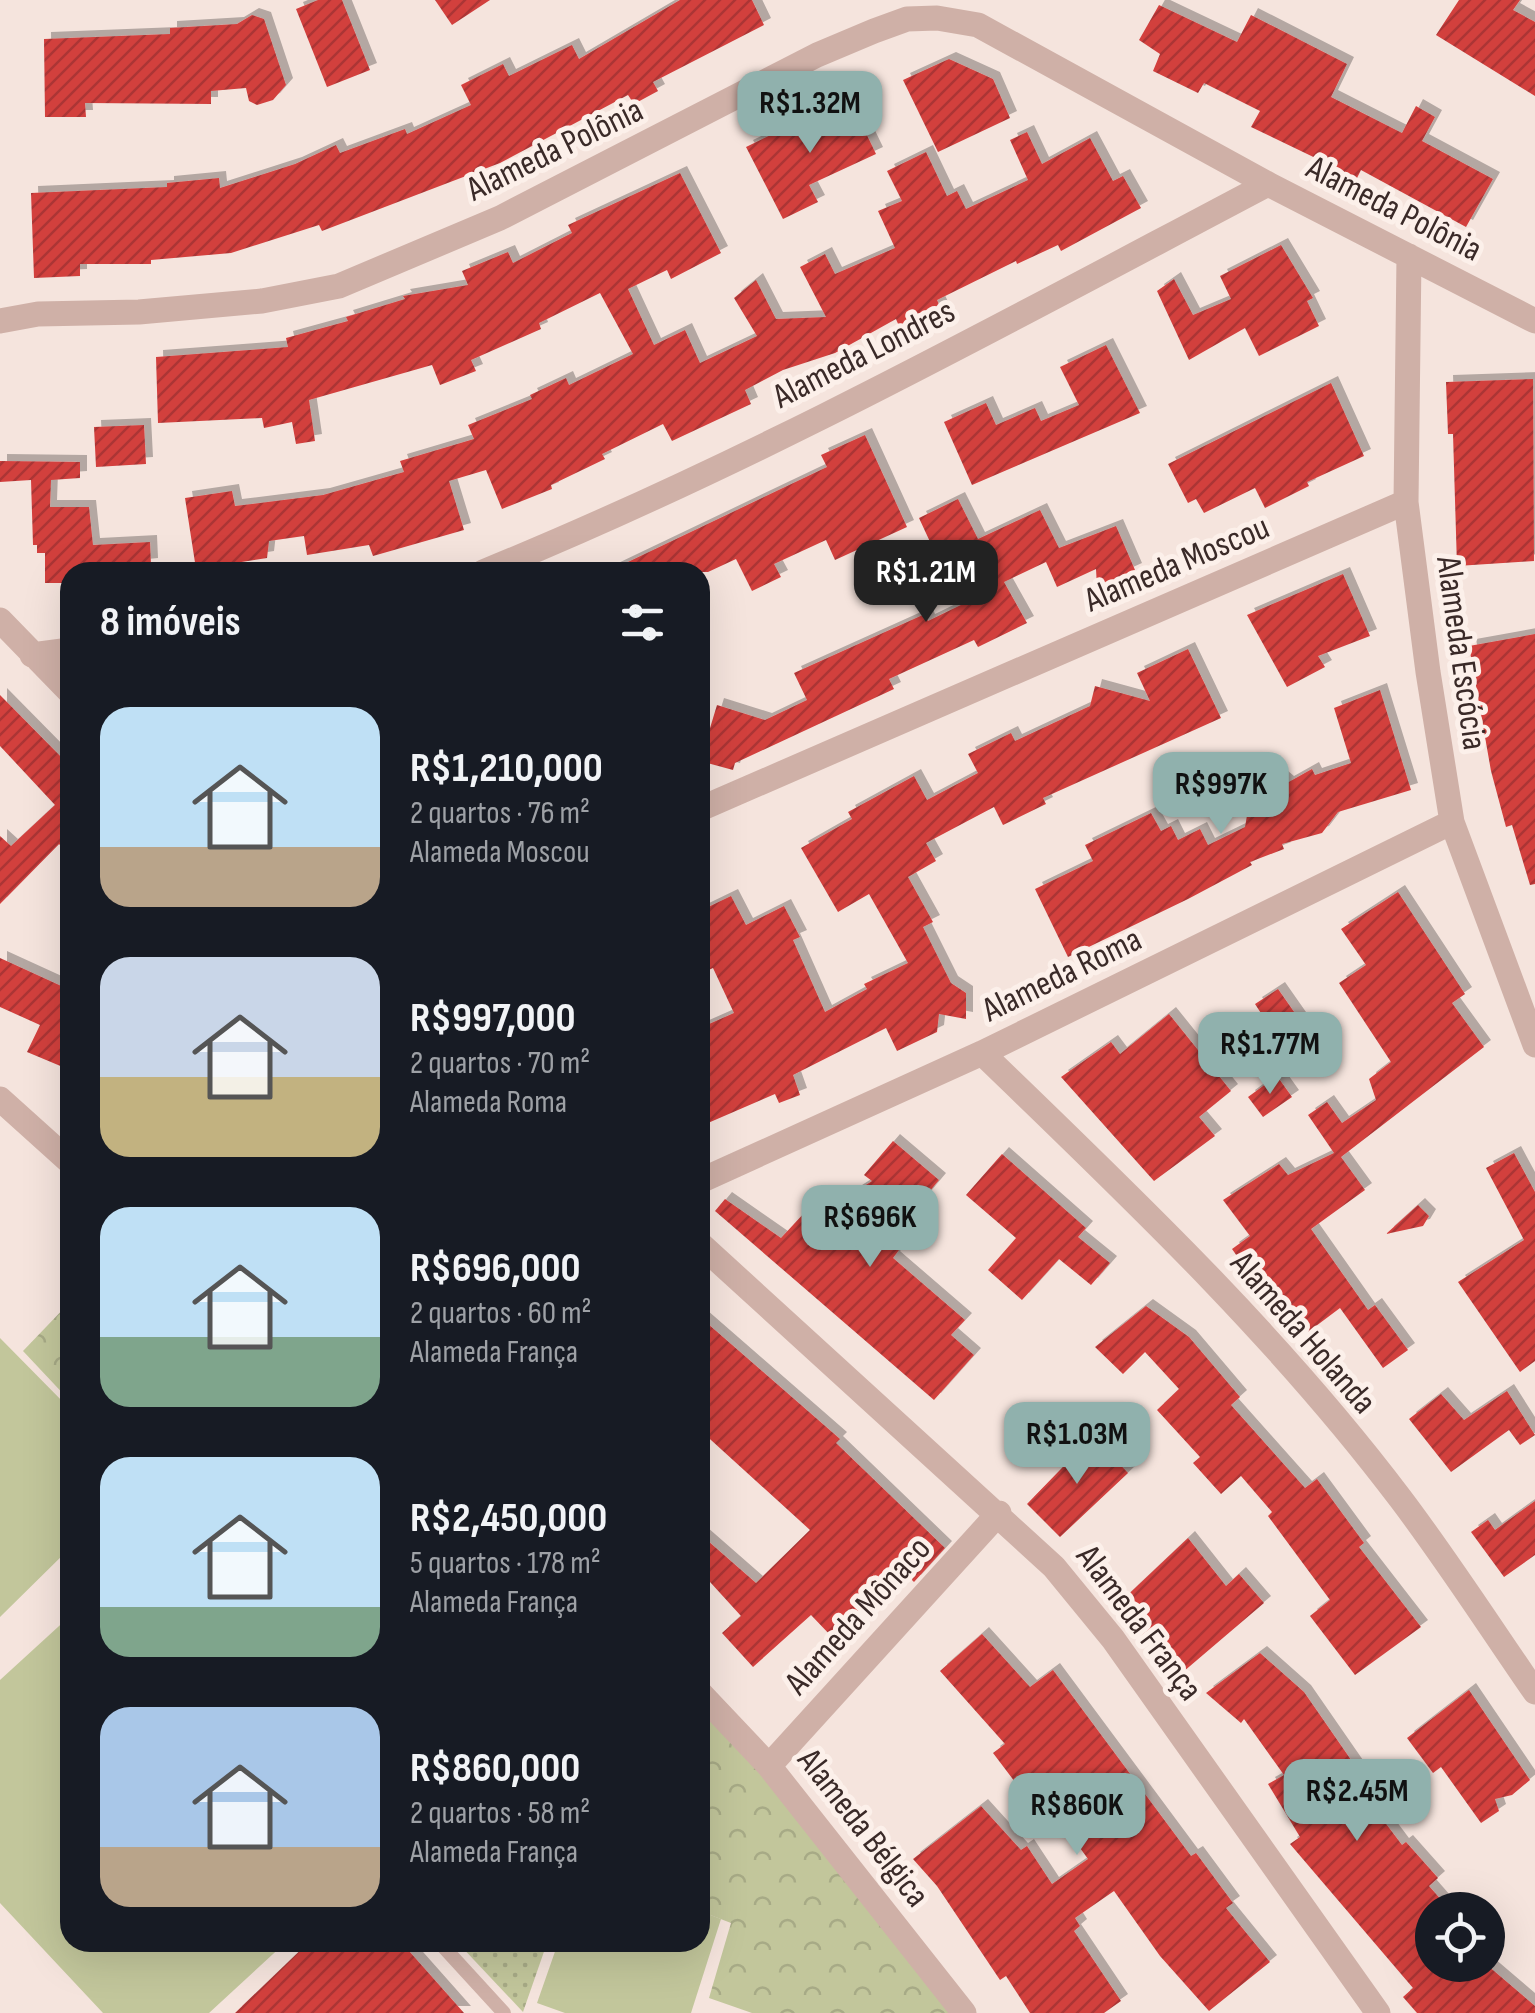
<!DOCTYPE html>
<html lang="pt">
<head>
<meta charset="utf-8">
<style>
  :root { --surface:#171b24; --page:#20242c; --text:#f1f3f6; --muted:#9ea1a6; --accent:#90b1ad }
  body { margin:0; font-family:"Sofia Sans Condensed",sans-serif; background:var(--page); color:var(--text); height:100vh; display:flex; flex-direction:column; font-size:38px; white-space:nowrap }
  * { box-sizing:border-box; margin:0 }
  p { font-size:32px; color:var(--muted) }
  .icon { flex:none; width:55px; height:55px; fill:none; stroke:currentColor; stroke-width:2; stroke-linecap:round; stroke-linejoin:round }
  .map { position:relative; flex:1; overflow:hidden }
  .details { position:absolute; left:60px; top:562px; width:650px; height:1390px; display:flex; flex-direction:column; background:var(--surface); border-radius:30px; box-shadow:0 10px 40px #0002 }
  .details>* { flex:none }
  .tools { position:absolute; left:1415px; top:1892px; display:grid; gap:20px }
  .tools a { display:grid; place-items:center; width:90px; height:90px; border-radius:50%; background:var(--surface); box-shadow:0 10px 40px #0002; font-size:50px }
  .price { position:absolute; translate:-50% -85px; padding:0 22px; border-radius:20px; background:var(--accent); color:#111; font-size:32px; line-height:65px; filter:drop-shadow(0 2px 5px #0008) }
  .price::after { content:''; position:absolute; left:50%; top:60px; width:30px; height:22px; margin-left:-15px; background:inherit; clip-path:polygon(0 0,100% 0,50% 100%) }
  .price.active { background:#222; color:#fff }
  ul { padding:0; list-style:none }
  li { display:flex; align-items:center; gap:30px; height:250px; padding:0 40px }
  li span { display:grid; place-items:center; flex:none; width:280px; height:200px; border-radius:30px; color:#555 }
  li>.icon { margin-inline-start:auto }
  span .icon { width:120px; height:120px; fill:#fffc; stroke-width:1 }
  li b { font-size:42px }
  h2 { display:flex; justify-content:space-between; align-items:center; height:120px; padding:0 40px; font-size:42px }
  .map>svg:first-child { display:block }
  .forest { fill:url(#forest-crowns) }
  .park { fill:url(#park-dots) }
  .garden { fill:#c2c69b }
  .building { fill:url(#building-hatch); filter:url(#shadow) }
  .lines { fill:none; stroke-linecap:round; stroke-linejoin:round }
  .service { stroke:#cfb0a7; stroke-width:14 }
  .minor { stroke:#cfb0a7; stroke-width:25 }
  .labels { text-anchor:middle; dominant-baseline:central; stroke-width:10; stroke-linejoin:round; paint-order:stroke }
  .street-label { font-size:35px; fill:#3a2a28; stroke:#fcf0ea }
</style>
</head>
<body>
<div class="map">
<svg width="1535" height="2013" viewBox="0 0 1535 2013">
  <defs>
    <pattern id="forest-crowns" width="20" height="18" patternUnits="userSpaceOnUse" patternTransform="scale(2.5)"><rect width="20" height="18" fill="#c2c69b"/><path d="M2 6a3 3 0 1 1 6 0M12 15a3 3 0 1 1 6 0" fill="none" stroke="#a7aa86"/></pattern>
    <pattern id="park-dots" width="8" height="8" patternUnits="userSpaceOnUse" patternTransform="scale(2.5)"><rect width="8" height="8" fill="#c2c69b"/><path d="M2 2h.1M6 6h.1" fill="none" stroke="#a7aa86" stroke-width="1.8" stroke-linecap="round"/></pattern>
    <pattern id="building-hatch" width="6" height="6" patternUnits="userSpaceOnUse" patternTransform="scale(2.5)"><rect width="6" height="6" fill="#d23f3e"/><path d="M-1 1l2-2M0 6l6-6M5 7l2-2" fill="none" stroke="#ab3534"/></pattern>
    <filter id="shadow"><feDropShadow dx="7" dy="-7" stdDeviation="0" flood-color="#0004"/></filter>
  </defs>
  <rect width="100%" height="100%" fill="#f5e4dd"/>
  <path class="forest" d="M70 1302V1401L23 1351Z
    M700 1707 804 1821 951 2013H752L709 1998 731 1923 700 1911Z"/>
  <path class="park" d="M458 1943H547L523 2012Z"/>
  <path class="garden" d="M0 1338 70 1409V1548L0 1617Z
    M70 1616V1942L285 1943 209 2013H103L0 1903V1680Z
    M700 1911 721 1919 691 2013H565L537 2003 558 1943 700 1942Z"/>
  <path class="building" d="M318 0H342L370 70 327 87 296 9Z
    M435 0H490L452 25Z
    M680 0H752L764 25 653 82 658 91 634 104 628 95 500 163 322 231 319 225 231 253 151 260V264H80V276L34 278 31 193 167 187V183L219 178 220 188 295 164 336 145 340 153 405 129 407 134 471 105 461 85 503 64 509 76 572 45 579 59Z
    M1459 0H1520L1513 10 1535 22V96L1436 35Z
    M1159 5 1237 42 1251 15 1347 64 1331 97 1402 133 1416 106 1435 117 1422 141 1493 179 1466 227 1361 170 1357 178 1251 127 1260 111 1204 83 1198 93 1153 71 1160 54 1139 40Z
    M252 15 264 19 286 85 273 100 257 105 249 101 246 88 211 91V104L85 103 86 117H45L44 39 170 34V28L237 24Z
    M949 59 993 79 1010 118 938 152 903 80Z
    M849 98 876 154 809 185 818 202 783 219 746 147 781 130 783 135 823 118 820 112Z
    M1027 132 1042 164 1090 138 1113 181 1123 176 1141 208 1061 251 1058 245 1017 264 1016 261 937 300 943 313 901 331 896 319 835 353 783 370 745 390 751 404 672 441 663 424 602 454 605 459 551 485 552 489 502 509 486 470 449 481 464 530 373 556 369 545 307 555 304 536 269 541 267 558 196 569 185 498 232 491 235 506 323 495 404 472 400 461 474 439 468 425 532 399 530 395 566 378 569 385 633 354 600 293 539 323 541 329 471 360 476 371 440 385 432 365 309 400 315 441 296 444 292 422 264 428 262 418 158 423 156 357 288 347 286 338 348 321 346 317 405 299 403 296 468 285 462 271 508 252 513 263 572 233 568 225 680 173 721 253 671 279 667 270 628 289 654 345 685 330 700 363 757 336 734 298 756 280 776 319 826 317 800 267 825 254 835 274 895 248 878 211 902 201 887 171 926 152 947 196 957 191 966 209 1028 180 1010 140Z
    M1281 245 1313 298 1307 301 1319 326 1259 356 1245 328 1189 360 1157 291 1174 279 1193 315 1231 299 1220 276Z
    M1106 345 1140 413 972 485 944 422 986 403 996 425 1035 408 1041 421 1079 405 1060 367Z
    M1533 379 1534 561 1457 566 1453 434H1448L1446 382Z
    M1331 383 1364 456 1307 482 1309 486 1265 508 1255 488 1204 513 1196 499 1188 503 1168 464Z
    M144 425 146 464 96 467 94 427Z
    M865 435 907 527 835 560 826 540 774 564 781 577 752 591 736 559 708 572H607L827 467 821 455Z
    M0 461 80 462V478L51 480 50 507H89L93 545 150 542 151 565 141 566V572H70V583H45V553H37V545H33L31 480 0 482Z
    M958 499 978 539 1040 510 1059 548 1116 526 1135 570 1097 587 1096 569 1057 587 1046 562 1004 582 1027 623 978 647 974 640 889 679 894 689 735 763 733 770 700 761 717 705 765 720 807 700 794 673 925 614 928 621 967 602 937 541 931 544 919 518Z
    M1343 574 1370 636 1318 656 1325 667 1287 687 1247 615Z
    M1535 634V884L1530 885 1512 825 1506 827 1491 771 1469 646Z
    M1188 649 1221 718 1043 798 1046 804 1003 825 994 807 926 843 936 861 908 877 933 922 923 927 951 983 966 993V1019L939 1014 937 1032 897 1051 886 1028 793 1075 800 1095 779 1103 775 1094 708 1123 700 1104V1028L734 1013 713 968 700 974V911L731 896 746 925 784 906 800 937 793 940 825 1012 867 989 864 984 908 963 869 894 838 912 801 848 852 819 848 812 914 776 927 800 978 773 968 754 1011 733 1015 741 1090 706 1095 686 1150 701 1137 673Z
    M1380 690 1411 790 1338 812 1322 833 1282 844 1284 849 1250 862 1252 865 1188 899 1068 957 1035 889 1093 861 1085 845 1151 813 1161 831 1171 826 1178 840 1200 829 1208 845 1245 827 1255 769 1274 772 1287 783 1312 769 1315 775 1351 763 1334 708Z
    M0 695 70 766V856L59 844 0 904V836L11 846 55 805 0 746Z
    M1398 892 1465 994 1452 1003 1484 1047 1341 1157 1365 1190 1311 1229 1368 1310 1375 1305 1408 1350 1383 1368 1340 1308 1308 1332 1275 1287 1270 1290 1249 1262 1244 1266 1232 1249 1250 1236 1223 1200 1279 1164 1288 1175 1334 1153 1308 1115 1327 1102 1342 1123 1376 1100 1369 1079 1391 1062 1339 983 1366 965 1341 929Z
    M0 958 70 990V1070L27 1052 40 1025 0 1007Z
    M1278 989 1299 1019 1309 1020 1322 1033 1324 1042 1314 1057 1291 1059 1255 1004Z
    M1169 1014 1231 1091 1199 1117 1215 1136 1154 1181 1061 1077 1111 1042 1120 1054Z
    M1277 1076 1292 1097 1263 1117 1248 1097Z
    M893 1141 939 1180 888 1241 899 1250 893 1258 965 1320 951 1335 974 1355 934 1400 715 1211 725 1199 781 1238 806 1211 813 1215 827 1199 835 1205 872 1181 864 1175Z
    M1514 1153 1535 1192V1361L1520 1372 1458 1282 1524 1240 1486 1168Z
    M1002 1154 1086 1228 1078 1237 1110 1263 1091 1285 1059 1259 1022 1300 988 1270 1016 1238 966 1195Z
    M1418 1205 1429 1216 1423 1226 1386 1234Z
    M1146 1306 1189 1337 1240 1397 1231 1405 1305 1488 1317 1479 1364 1543 1359 1547 1421 1627 1355 1675 1310 1616 1330 1600 1268 1516 1272 1512 1241 1476 1221 1494 1193 1463 1200 1457 1157 1410 1179 1389 1145 1352 1123 1374 1095 1347Z
    M700 1317 840 1439 836 1443 945 1548 914 1582 901 1569 832 1637 811 1615 753 1667 722 1633 741 1616 700 1571V1534L756 1583 810 1530 700 1430Z
    M1507 1391 1535 1435 1520 1445 1509 1430 1451 1472 1409 1419 1441 1394 1464 1420Z
    M1093 1436 1128 1473 1060 1537 1027 1504Z
    M1535 1501V1555L1504 1577 1471 1532 1488 1520 1495 1530Z
    M1188 1538 1226 1586 1239 1574 1264 1603 1183 1672 1150 1632 1143 1638 1115 1607Z
    M982 1634 1030 1687 1053 1670 1191 1856 1196 1853 1233 1903 1226 1908 1270 1962 1209 2011 1160 1956 1114 1891 1075 1918 1080 1926 1074 1931 1121 2001 1104 2013H1030L1006 1976 1000 1980 937 1886 913 1859 981 1806 1021 1850 1027 1846 1052 1884 1088 1859 1029 1777 1018 1786 993 1753 1005 1744 940 1671Z
    M1260 1653 1304 1692 1367 1783 1359 1788 1402 1845 1406 1842 1438 1878 1429 1886 1450 1910H1432V1965H1487L1535 2006V2013H1417L1403 1997 1413 1988 1290 1844 1300 1837 1268 1784 1284 1775 1244 1719 1241 1723 1206 1693Z
    M1469 1690 1530 1780 1512 1795 1495 1799 1499 1811 1481 1823 1441 1767 1433 1773 1407 1738Z
    M309 1942H401L464 2013H235Z"/>
  <g class="lines">
    <path class="service" d="M439 1942 504 2013"/>
    <path class="minor" d="M1409 256 1406 502 1428 672 1452 822 1535 1045
      M0 321 38 314 139 312 262 301 339 286 500 218 817 55 874 31 907 19 937 18 978 25 1268 184 1535 321
      M483 572C753 462 1010 320 1268 184
      M0 620 70 692
      M32 655 70 650
      M700 809 1406 502
      M982 1053C1128 1194 1277 1335 1400 1498 1447 1560 1490 1627 1535 1692
      M0 1099 70 1162
      M700 1181 982 1053 1452 822
      M700 1244 1054 1567 1113 1639 1378 2013
      M700 1693 769 1766 964 2013
      M769 1766 999 1513"/>
  </g>
  <g class="labels">
    <g class="street-label">
      <text transform="translate(555 150) rotate(-26)">Alameda Polônia</text>
      <text transform="translate(1394 209) rotate(27)">Alameda Polônia</text>
      <text transform="translate(864 354) rotate(-27)">Alameda Londres</text>
      <text transform="translate(1177 564) rotate(-23)">Alameda Moscou</text>
      <text transform="translate(1461 653) rotate(82)">Alameda Escócia</text>
      <text transform="translate(1062 975) rotate(-26)">Alameda Roma</text>
      <text transform="translate(1303 1333) rotate(49)">Alameda Holanda</text>
      <text transform="translate(858 1616) rotate(-48)">Alameda Mônaco</text>
      <text transform="translate(1139 1623) rotate(53)">Alameda França</text>
      <text transform="translate(863 1828) rotate(52)">Alameda Bélgica</text>
    </g>
  </g>
</svg>
<div class="tools">
<a><svg class="icon" aria-label="locate" viewBox="0 0 24 24"><circle cx="12" cy="12" r="6"/><path d="M12 2v4M12 18v4M2 12h4M18 12h4"/></svg></a>
</div>
<b class="price" style="left:810px;top:156px">R$1.32M</b>
<b class="price active" style="left:926px;top:625px">R$1.21M</b>
<b class="price" style="left:1221px;top:837px">R$997K</b>
<b class="price" style="left:1270px;top:1097px">R$1.77M</b>
<b class="price" style="left:870px;top:1270px">R$696K</b>
<b class="price" style="left:1077px;top:1487px">R$1.03M</b>
<b class="price" style="left:1357px;top:1844px">R$2.45M</b>
<b class="price" style="left:1077px;top:1858px">R$860K</b>
<section class="details">
<h2>8 imóveis<svg class="icon" aria-label="filters" viewBox="0 0 24 24"><path d="M4 7h16M4 17h16"/><circle cx="9" cy="7" r="2"/><circle cx="15" cy="17" r="2"/></svg></h2>
<ul>
<li><span style="background:linear-gradient(#bfe0f5 70%,#b9a48a 0)"><svg class="icon" aria-label="home" viewBox="0 0 24 24"><path d="M3 11l9-7 9 7M6 9v11h12V9"/></svg></span><div><b>R$1,210,000</b><p>2 quartos · 76 m²</p><p>Alameda Moscou</p></div></li>
<li><span style="background:linear-gradient(#c9d6e8 60%,#c2b280 0)"><svg class="icon" aria-label="home" viewBox="0 0 24 24"><path d="M3 11l9-7 9 7M6 9v11h12V9"/></svg></span><div><b>R$997,000</b><p>2 quartos · 70 m²</p><p>Alameda Roma</p></div></li>
<li><span style="background:linear-gradient(#bfe0f5 65%,#7fa58c 0)"><svg class="icon" aria-label="home" viewBox="0 0 24 24"><path d="M3 11l9-7 9 7M6 9v11h12V9"/></svg></span><div><b>R$696,000</b><p>2 quartos · 60 m²</p><p>Alameda França</p></div></li>
<li><span style="background:linear-gradient(#bfe0f5 75%,#7fa58c 0)"><svg class="icon" aria-label="home" viewBox="0 0 24 24"><path d="M3 11l9-7 9 7M6 9v11h12V9"/></svg></span><div><b>R$2,450,000</b><p>5 quartos · 178 m²</p><p>Alameda França</p></div></li>
<li><span style="background:linear-gradient(#a9c7e8 70%,#b9a48a 0)"><svg class="icon" aria-label="home" viewBox="0 0 24 24"><path d="M3 11l9-7 9 7M6 9v11h12V9"/></svg></span><div><b>R$860,000</b><p>2 quartos · 58 m²</p><p>Alameda França</p></div></li>
</ul>
</section>
</div>
</body>
</html>
